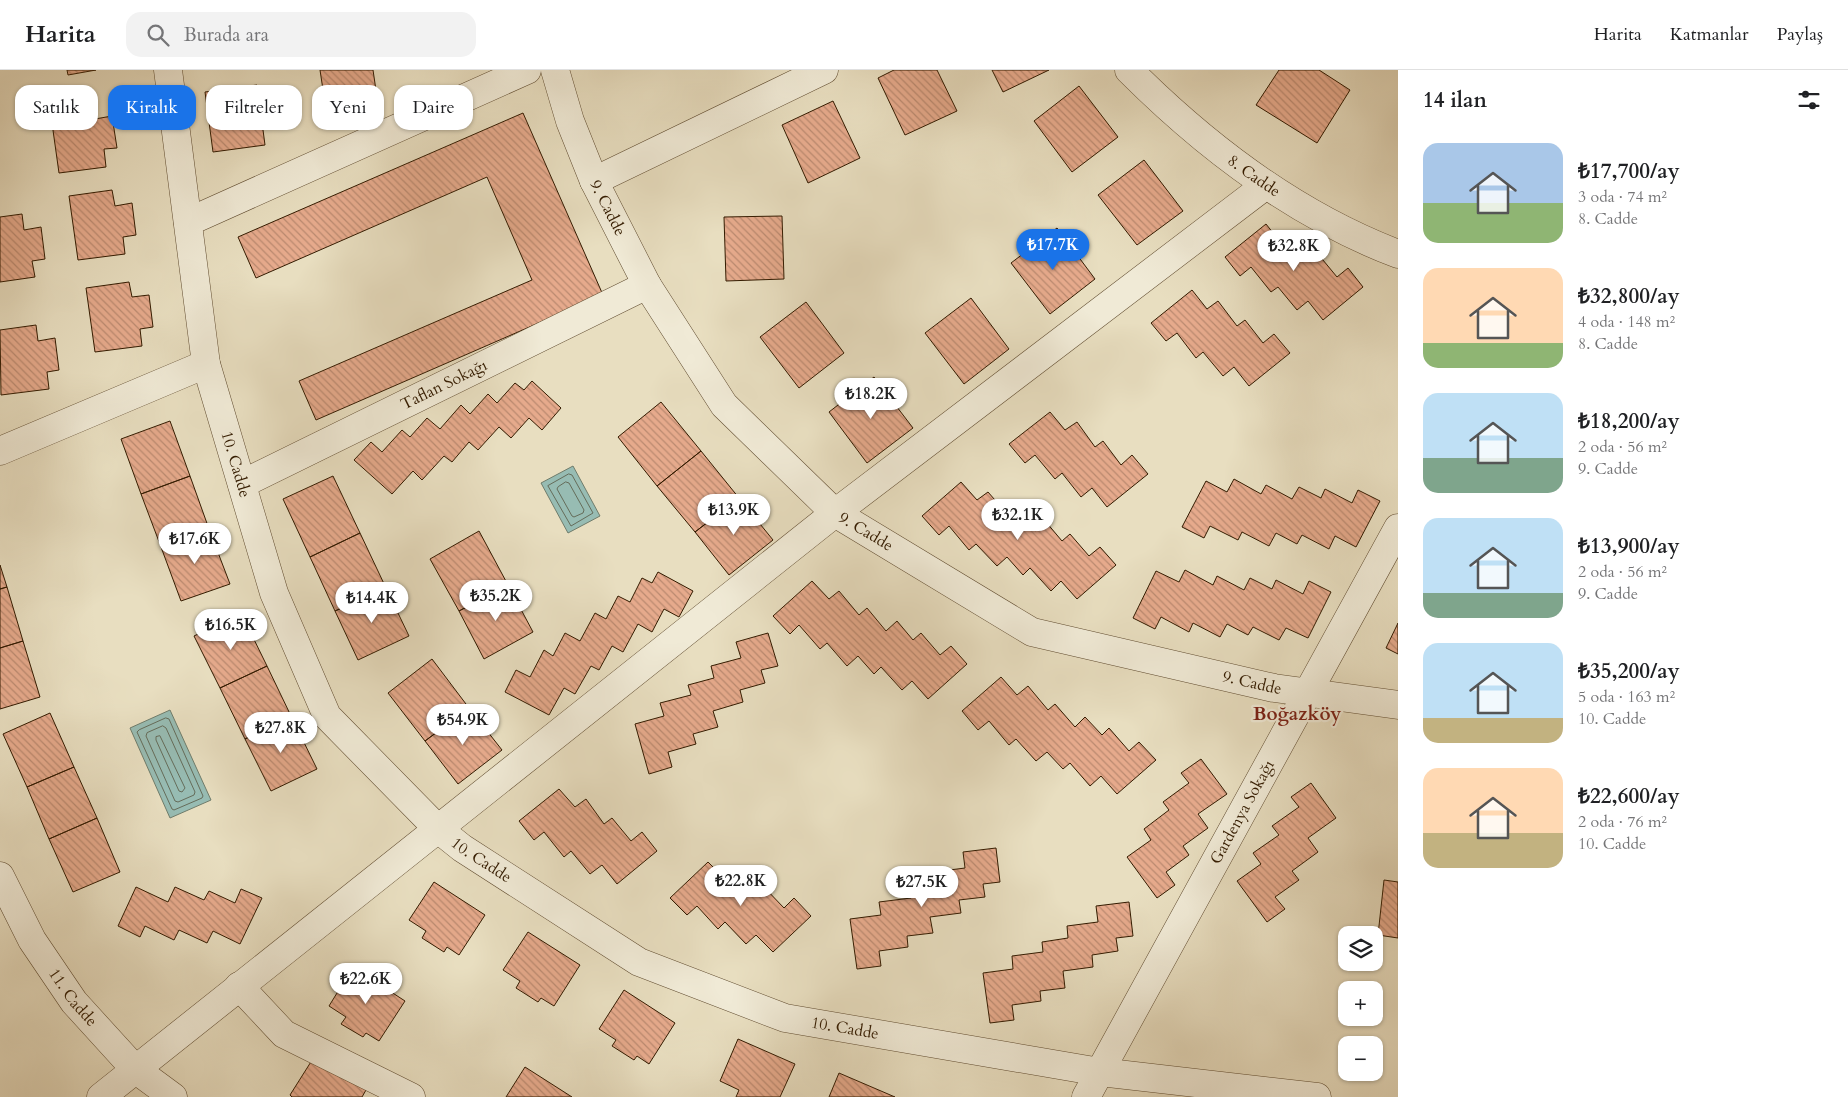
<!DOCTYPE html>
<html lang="tr">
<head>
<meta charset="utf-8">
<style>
  :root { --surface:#fff; --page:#f2f2f2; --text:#202124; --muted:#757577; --line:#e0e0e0; --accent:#1a73e8 }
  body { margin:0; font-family:Cardo,serif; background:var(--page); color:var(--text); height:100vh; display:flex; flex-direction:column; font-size:19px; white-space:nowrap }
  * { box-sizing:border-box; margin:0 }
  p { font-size:16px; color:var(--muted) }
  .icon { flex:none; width:28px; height:28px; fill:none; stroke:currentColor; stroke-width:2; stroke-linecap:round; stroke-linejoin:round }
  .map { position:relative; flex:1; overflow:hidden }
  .drawer { display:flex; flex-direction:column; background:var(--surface); width:450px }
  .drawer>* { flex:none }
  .guide { position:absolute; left:15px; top:15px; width:475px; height:45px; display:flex; gap:10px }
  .tools { position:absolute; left:1338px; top:856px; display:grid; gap:10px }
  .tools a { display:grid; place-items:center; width:45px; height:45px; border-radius:10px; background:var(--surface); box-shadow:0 1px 4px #0004; font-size:25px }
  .price { position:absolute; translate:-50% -42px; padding:0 11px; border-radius:18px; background:#fff; color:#222; font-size:16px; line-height:32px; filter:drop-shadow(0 1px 2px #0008) }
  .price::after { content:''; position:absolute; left:50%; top:30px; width:15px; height:11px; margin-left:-8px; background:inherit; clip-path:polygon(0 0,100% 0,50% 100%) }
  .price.selected { background:var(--accent); color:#fff }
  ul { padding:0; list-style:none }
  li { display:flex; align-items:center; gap:15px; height:125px; padding:0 25px }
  li span { display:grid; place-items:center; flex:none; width:140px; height:100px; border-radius:15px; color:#555 }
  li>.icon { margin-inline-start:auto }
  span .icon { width:60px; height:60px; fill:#fffc; stroke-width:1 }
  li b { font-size:21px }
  h2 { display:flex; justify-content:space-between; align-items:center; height:60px; padding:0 25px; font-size:21px }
  .chip { padding:0 18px; border-radius:15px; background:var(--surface); box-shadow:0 1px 4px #0004; font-size:18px; line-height:45px }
  .chip.selected { background:var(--accent); color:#fff }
  header { display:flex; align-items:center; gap:30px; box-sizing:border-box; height:70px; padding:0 25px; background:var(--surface); border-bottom:1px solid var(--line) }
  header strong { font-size:24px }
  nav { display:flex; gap:28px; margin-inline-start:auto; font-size:18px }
  .search { width:350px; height:45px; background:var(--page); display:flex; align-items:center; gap:12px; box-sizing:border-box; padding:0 18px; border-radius:15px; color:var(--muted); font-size:19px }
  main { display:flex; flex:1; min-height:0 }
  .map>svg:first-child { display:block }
  .water { fill:#97bcb3; stroke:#6f7c6b }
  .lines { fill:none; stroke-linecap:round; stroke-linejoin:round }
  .shore { stroke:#656c5a; stroke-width:1 }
  .building { fill:url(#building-back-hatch); stroke:#331b00 }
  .street-casing { stroke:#604c30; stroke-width:29 }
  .street { stroke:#f0ead6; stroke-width:28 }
  .labels { text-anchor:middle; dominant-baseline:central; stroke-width:4.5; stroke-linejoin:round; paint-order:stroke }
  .street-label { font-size:16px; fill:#331b00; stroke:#f0ead6 }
  .quarter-label { font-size:19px; font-weight:bold; fill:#7a1f14; stroke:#f0ead6 }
</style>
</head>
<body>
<header>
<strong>Harita</strong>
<div class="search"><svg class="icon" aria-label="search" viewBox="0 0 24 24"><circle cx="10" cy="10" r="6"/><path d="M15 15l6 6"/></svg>Burada ara</div>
<nav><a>Harita</a><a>Katmanlar</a><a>Paylaş</a></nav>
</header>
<main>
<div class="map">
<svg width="1398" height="1027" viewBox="0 0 1398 1027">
  <defs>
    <pattern id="building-back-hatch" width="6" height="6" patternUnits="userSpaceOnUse" patternTransform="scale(1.25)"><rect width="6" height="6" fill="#e6aa8c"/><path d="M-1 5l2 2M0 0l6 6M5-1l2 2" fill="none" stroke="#bb8a70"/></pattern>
  </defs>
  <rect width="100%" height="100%" fill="#e8dec0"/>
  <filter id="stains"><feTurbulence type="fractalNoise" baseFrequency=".004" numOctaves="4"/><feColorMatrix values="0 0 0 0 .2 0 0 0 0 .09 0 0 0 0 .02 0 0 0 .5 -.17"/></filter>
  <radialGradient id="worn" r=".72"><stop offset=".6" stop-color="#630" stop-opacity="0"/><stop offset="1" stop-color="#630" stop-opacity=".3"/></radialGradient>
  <path class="water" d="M573 396 600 446 568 463 541 413Z
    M170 640 211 730 170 748 130 658Z"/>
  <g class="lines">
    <path class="shore" d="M569 404 572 405 593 443 571 456 548 416Z
      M566 412 569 413 584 440 583 443 574 447 572 446 557 419 558 417Z
      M166 648 169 649 203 726 202 728 174 740 172 739 137 662 139 660Z
      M163 656 166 658 195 722 194 725 178 732 175 731 146 666 147 663Z
      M160 666 185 718 182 722 179 721 156 670V667Z"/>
  </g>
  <path class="building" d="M67 0H96L68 5Z
    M320 0H373L377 27 325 33Z
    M894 0H937L957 41 905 65 878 8Z
    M992 0H1049L1003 22Z
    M1279 0H1319L1350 20 1317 73 1256 35Z
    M257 15 265 75 213 82 205 22Z
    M1079 16 1118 67 1072 102 1034 51Z
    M833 31 860 88 808 113 782 55Z
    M93 33 95 49 112 46 117 78 104 79 106 97 59 103 50 39Z
    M523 43 603 225 316 350 299 311 532 210 487 107 256 208 238 167Z
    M1144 90 1183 141 1137 175 1098 125Z
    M112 120 115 136 132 133 136 165 123 167 125 184 78 190 69 126Z
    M22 144 24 160 41 157 45 189 32 191 35 207 0 212V147Z
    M782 146 784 209 726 211 724 147Z
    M1266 154 1281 173 1292 165 1310 190 1318 184 1337 207 1348 198 1363 217 1323 250 1308 231 1297 240 1278 217 1271 222 1251 197 1240 206 1225 187Z
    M1057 158 1095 209 1050 244 1011 193Z
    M129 212 132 227 149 225 153 257 140 259 142 276 95 282 86 218Z
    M1192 220 1207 239 1218 231 1237 256 1245 250 1263 273 1274 264 1290 283 1249 316 1234 297 1223 306 1203 282 1196 288 1177 263 1166 271 1151 253Z
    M971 228 1009 279 964 314 925 263Z
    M806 232 844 283 799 318 760 267Z
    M36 255 38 271 55 268 59 300 47 302 49 319 1 325 0 260Z
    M874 307 913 358 867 393 829 342Z
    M532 311 561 338 542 360 529 348 511 368 499 357 478 380 469 372 452 392 444 386 422 410 413 401 392 424 354 390 371 372 382 382 402 360 410 367 427 348 440 359 461 335 470 344 488 324 497 333 515 313 524 320Z
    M661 332 701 381 657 416 618 367Z
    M1050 342 1065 360 1077 352 1095 377 1103 371 1121 395 1132 385 1148 404 1107 437 1092 418 1081 427 1062 403 1055 409 1035 385 1025 393 1009 374Z
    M170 351 190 406 141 424 121 369Z
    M701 381 739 428 695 462 657 416Z
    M190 406 209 459 161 477 141 424Z
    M333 406 360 463 310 487 283 429Z
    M1234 409 1261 424 1266 415 1292 429 1299 417 1321 428 1325 419 1352 433 1358 420 1380 431 1356 477 1335 466 1329 479 1302 465 1297 474 1276 463 1269 476 1242 462 1238 470 1210 456 1204 468 1182 457 1206 411 1227 422Z
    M961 412 977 430 988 422 1008 445 1016 439 1035 461 1046 452 1062 471 1070 464 1089 486 1100 477 1116 495 1077 529 1061 511 1051 521 1030 498 1023 505 1007 487 997 496 976 474 969 480 949 456 939 465 922 446Z
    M739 428 773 470 729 505 695 462Z
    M209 459 230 514 181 531 161 477Z
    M479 461 508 515 459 541 430 489Z
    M360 463 386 518 335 541 310 487Z
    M0 495 7 517 0 519Z
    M1185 500 1213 515 1217 506 1244 520 1250 508 1272 519 1276 510 1303 524 1309 511 1331 522 1308 568 1286 558 1279 570 1253 557 1248 565 1227 554 1220 567 1193 553 1189 562 1161 547 1155 559 1133 548 1156 501 1179 512Z
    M658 502 693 521 679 547 664 539 652 562 638 554 623 582 612 576 599 600 591 596 575 624 564 618 549 645 505 622 516 600 530 607 544 580 553 586 565 563 580 571 595 543 606 549 618 526 630 532 642 508 652 513Z
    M812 511 829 529 839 521 859 545 867 538 886 561 897 551 913 570 921 563 940 585 951 576 967 594 928 629 912 611 902 620 881 597 874 604 858 586 847 596 827 573 820 579 799 555 790 564 773 546Z
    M508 515 533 562 484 589 459 541Z
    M7 517 23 571 0 578V519Z
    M386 518 409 566 358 590 335 541Z
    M241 543 267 596 220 618 194 566Z
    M1398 553V584L1386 578Z
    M768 563 778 596 761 600 765 613 740 620 743 632 713 641 718 657 693 664 696 674 668 682 672 697 649 704 635 654 664 646 660 633 691 625 688 615 714 608 711 596 741 588 736 572Z
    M23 571 40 627 0 639V578Z
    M432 589 469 638 425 671 388 623Z
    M267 596 291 646 245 669 220 618Z
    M1001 607 1017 625 1028 616 1048 640 1055 634 1075 657 1085 647 1102 665 1109 658 1129 681 1139 672 1156 690 1117 724 1101 706 1090 716 1070 693 1063 699 1047 682 1036 691 1016 669 1009 675 989 651 978 660 962 641Z
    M469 638 502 680 458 714 425 671Z
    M50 643 74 697 27 717 3 664Z
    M291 646 317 699 271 721 245 669Z
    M1201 689 1227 724 1198 744 1208 758 1183 776 1189 785 1166 802 1175 815 1157 828 1127 787 1151 770 1144 759 1169 740 1163 732 1189 713 1181 703Z
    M74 697 97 748 49 769 27 717Z
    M1311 713 1336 748 1308 768 1318 782 1292 801 1299 810 1275 827 1285 839 1267 852 1237 811 1261 794 1253 783 1279 765 1272 756 1299 737 1291 727Z
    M559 719 575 737 586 729 604 754 612 748 631 771 642 762 657 781 617 814 602 795 590 804 571 781 564 787 544 762 534 770 519 751Z
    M97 748 120 802 73 822 49 769Z
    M996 778 1000 812 983 814 985 827 959 830 961 843 930 847 933 863 907 866 908 877 879 881 881 896 857 899 850 849 881 845 879 832 911 828 910 817 936 814 934 802 965 798 963 782Z
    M708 792 725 809 735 800 756 823 763 816 784 838 794 828 811 846 773 882 756 865 746 874 725 852 718 859 697 836 687 845 670 828Z
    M1384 810 1398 812V868L1378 865Z
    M434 812 485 845 459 885 447 877 444 882 422 868 426 861 409 850Z
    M136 817 168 832 175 817 204 830 209 821 235 833 241 819 262 828 240 874 213 861 207 873 179 860 174 870 145 856 140 867 118 856Z
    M1129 832 1133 866 1116 868 1118 881 1092 885 1093 897 1063 901 1065 918 1040 921 1041 931 1012 935 1014 950 990 953 983 903 1013 899 1012 886 1043 882 1042 872 1068 868 1067 856 1098 852 1096 836Z
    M528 862 580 895 554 936 541 928 538 932 516 918 520 911 503 900Z
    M353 897 405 931 379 971 366 963 363 967 341 954 346 947 329 936Z
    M624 920 675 953 649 994 637 986 634 990 612 976 616 970 599 959Z
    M738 969 795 994 780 1027H736L739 1020 720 1011Z
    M314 987 366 1020 362 1027H292L290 1025Z
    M525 997 572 1027H506Z
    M839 1003 895 1027H829Z"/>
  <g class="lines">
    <defs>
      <g id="street">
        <path id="s1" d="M168 0 206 294 274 523 327 646 437 758 462 778 639 892 785 948 1100 1002 1317 1027"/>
        <path id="s2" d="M555 0 570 51 594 111 647 215 724 335 835 443 1032 562 1274 618 1398 635"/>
        <path id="s3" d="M1129 0C1206 77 1295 145 1398 184"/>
        <path d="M594 111 824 0"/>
        <path d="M188 152 527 0"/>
        <path d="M0 381 206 294"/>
        <path id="s4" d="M242 414 647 215"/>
        <path id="s5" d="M0 806 32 870 74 932 135 999 173 1027"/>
        <path d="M239 916 284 964 411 1027"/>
        <path d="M101 1027 835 443 1266 115"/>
        <path id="s6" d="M1086 1027 1398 458"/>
      </g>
    </defs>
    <use href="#street" class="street-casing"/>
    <use href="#street" class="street"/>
  </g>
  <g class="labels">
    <g class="street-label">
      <text stroke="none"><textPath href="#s3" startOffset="164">8. Cadde</textPath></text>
      <text stroke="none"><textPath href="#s2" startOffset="148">9. Cadde</textPath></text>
      <text stroke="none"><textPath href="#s4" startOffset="225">Taflan Sokağı</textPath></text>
      <text stroke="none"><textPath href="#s1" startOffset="401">10. Cadde</textPath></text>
      <text stroke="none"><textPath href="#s2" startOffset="568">9. Cadde</textPath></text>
      <text stroke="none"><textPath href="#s2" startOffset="988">9. Cadde</textPath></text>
      <text stroke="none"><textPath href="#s6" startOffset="325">Gardenya Sokağı</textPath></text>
      <text stroke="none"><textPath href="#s1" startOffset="881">10. Cadde</textPath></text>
      <text stroke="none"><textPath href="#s5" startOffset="142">11. Cadde</textPath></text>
      <text stroke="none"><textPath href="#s1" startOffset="1286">10. Cadde</textPath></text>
    </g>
    <g class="quarter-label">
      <text x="1297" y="644">Boğazköy</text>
    </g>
  </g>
  <rect width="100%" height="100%" filter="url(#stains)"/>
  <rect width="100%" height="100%" fill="url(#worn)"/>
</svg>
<div class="tools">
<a><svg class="icon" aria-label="layers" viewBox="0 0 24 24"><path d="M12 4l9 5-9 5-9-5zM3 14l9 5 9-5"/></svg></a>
<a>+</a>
<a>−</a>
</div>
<b class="price selected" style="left:1053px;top:201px">₺17.7K</b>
<b class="price" style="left:1294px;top:202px">₺32.8K</b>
<b class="price" style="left:871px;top:350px">₺18.2K</b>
<b class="price" style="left:734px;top:466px">₺13.9K</b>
<b class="price" style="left:1018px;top:471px">₺32.1K</b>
<b class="price" style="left:195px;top:495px">₺17.6K</b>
<b class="price" style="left:496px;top:552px">₺35.2K</b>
<b class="price" style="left:372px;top:554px">₺14.4K</b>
<b class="price" style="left:231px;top:581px">₺16.5K</b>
<b class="price" style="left:463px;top:676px">₺54.9K</b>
<b class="price" style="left:281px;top:684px">₺27.8K</b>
<b class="price" style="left:741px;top:837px">₺22.8K</b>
<b class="price" style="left:922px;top:838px">₺27.5K</b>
<b class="price" style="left:366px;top:935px">₺22.6K</b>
<div class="guide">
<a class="chip">Satılık</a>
<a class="chip selected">Kiralık</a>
<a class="chip">Filtreler</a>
<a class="chip">Yeni</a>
<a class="chip">Daire</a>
</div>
</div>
<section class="drawer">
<h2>14 ilan<svg class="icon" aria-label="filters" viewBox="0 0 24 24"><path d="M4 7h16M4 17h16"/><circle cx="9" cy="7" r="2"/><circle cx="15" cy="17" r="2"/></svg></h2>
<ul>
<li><span style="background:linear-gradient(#a9c7e8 60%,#8fb573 0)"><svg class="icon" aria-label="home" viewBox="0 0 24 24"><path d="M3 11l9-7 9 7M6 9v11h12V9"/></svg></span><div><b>₺17,700/ay</b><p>3 oda · 74 m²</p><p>8. Cadde</p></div></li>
<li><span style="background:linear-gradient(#ffd9b3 75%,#8fb573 0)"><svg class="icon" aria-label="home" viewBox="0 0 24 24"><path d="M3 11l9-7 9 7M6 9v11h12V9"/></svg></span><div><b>₺32,800/ay</b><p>4 oda · 148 m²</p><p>8. Cadde</p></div></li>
<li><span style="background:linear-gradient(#bfe0f5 65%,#7fa58c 0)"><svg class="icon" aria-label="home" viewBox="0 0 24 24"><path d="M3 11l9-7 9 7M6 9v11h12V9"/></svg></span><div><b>₺18,200/ay</b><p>2 oda · 56 m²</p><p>9. Cadde</p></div></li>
<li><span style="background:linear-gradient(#bfe0f5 75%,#7fa58c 0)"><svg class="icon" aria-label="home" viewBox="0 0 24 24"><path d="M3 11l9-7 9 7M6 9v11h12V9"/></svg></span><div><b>₺13,900/ay</b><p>2 oda · 56 m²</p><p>9. Cadde</p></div></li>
<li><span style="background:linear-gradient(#bfe0f5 75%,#c2b280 0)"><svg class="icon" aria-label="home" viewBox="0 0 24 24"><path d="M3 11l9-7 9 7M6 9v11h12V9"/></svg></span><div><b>₺35,200/ay</b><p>5 oda · 163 m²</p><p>10. Cadde</p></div></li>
<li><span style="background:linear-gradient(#ffd9b3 65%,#c2b280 0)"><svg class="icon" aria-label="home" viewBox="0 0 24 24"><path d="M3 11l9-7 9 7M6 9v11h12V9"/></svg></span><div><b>₺22,600/ay</b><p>2 oda · 76 m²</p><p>10. Cadde</p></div></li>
</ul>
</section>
</main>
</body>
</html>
